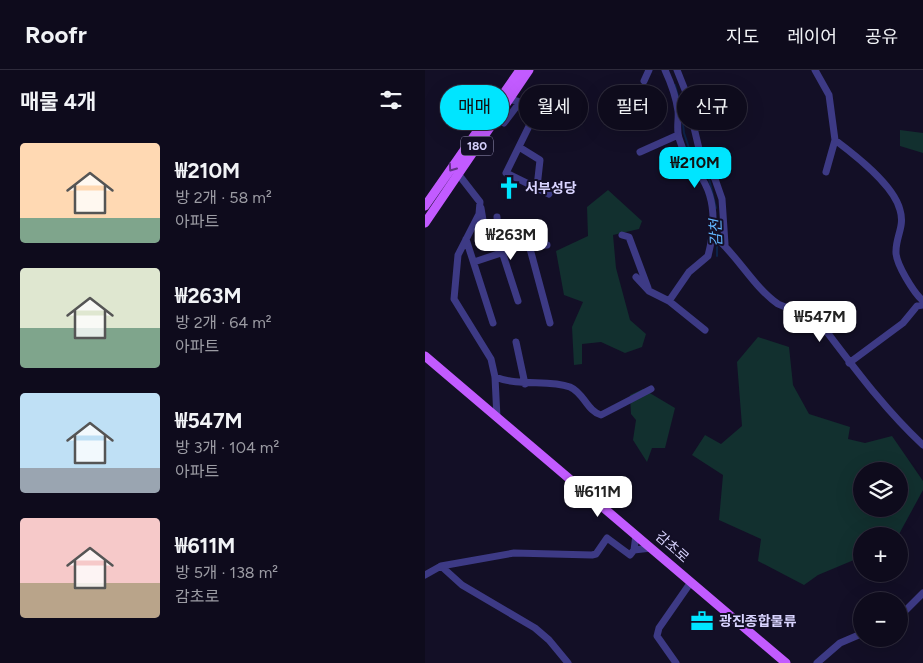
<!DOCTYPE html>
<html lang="ko">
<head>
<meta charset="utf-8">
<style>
  :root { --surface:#0e0b1c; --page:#1c1929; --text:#f1f3f6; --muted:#9b9ba3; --line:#2e2b3b; --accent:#00e5ff }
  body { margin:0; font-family:Figtree,"Noto Sans KR",sans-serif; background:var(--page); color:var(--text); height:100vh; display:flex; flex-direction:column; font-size:19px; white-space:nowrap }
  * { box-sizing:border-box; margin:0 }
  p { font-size:16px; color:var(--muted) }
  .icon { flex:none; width:28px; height:28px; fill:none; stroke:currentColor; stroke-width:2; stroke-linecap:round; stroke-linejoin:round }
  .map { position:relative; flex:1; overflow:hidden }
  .side { display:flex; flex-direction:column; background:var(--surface); width:425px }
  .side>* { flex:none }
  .guide { position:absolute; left:15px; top:15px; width:408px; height:45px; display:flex; gap:10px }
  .buttons { position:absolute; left:428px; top:392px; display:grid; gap:10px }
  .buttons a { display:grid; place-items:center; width:55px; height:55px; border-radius:50%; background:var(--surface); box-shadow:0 5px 20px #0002,0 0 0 1px var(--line); font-size:25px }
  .price { position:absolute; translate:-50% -42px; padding:0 11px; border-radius:10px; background:#fff; color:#222; font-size:16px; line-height:32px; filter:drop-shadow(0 1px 2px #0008) }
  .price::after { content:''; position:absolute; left:50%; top:30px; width:15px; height:11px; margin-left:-8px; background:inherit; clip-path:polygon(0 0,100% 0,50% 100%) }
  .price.active { background:var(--accent); color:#111 }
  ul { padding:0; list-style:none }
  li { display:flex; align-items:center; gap:15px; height:125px; padding:0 20px }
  li span { display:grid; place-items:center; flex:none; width:140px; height:100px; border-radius:5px; color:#555 }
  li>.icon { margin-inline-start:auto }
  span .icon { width:60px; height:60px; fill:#fffc; stroke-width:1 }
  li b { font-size:21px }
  h2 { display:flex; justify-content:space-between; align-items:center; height:60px; padding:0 20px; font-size:21px }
  .pill { padding:0 18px; border-radius:22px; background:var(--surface); box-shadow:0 5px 20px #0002,0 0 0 1px var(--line); font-size:18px; line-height:45px }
  .pill.active { background:var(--accent); color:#111 }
  header { display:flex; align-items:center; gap:30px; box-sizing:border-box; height:70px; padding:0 25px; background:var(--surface); border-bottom:1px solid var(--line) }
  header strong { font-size:24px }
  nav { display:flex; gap:28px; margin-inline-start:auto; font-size:18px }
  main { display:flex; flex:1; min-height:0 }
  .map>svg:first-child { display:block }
  .green { fill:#12302f; fill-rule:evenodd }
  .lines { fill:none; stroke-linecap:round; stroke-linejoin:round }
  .stream { stroke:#0c2248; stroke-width:2 }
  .minor { stroke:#3d3a85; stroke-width:7 }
  .major { stroke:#c25bff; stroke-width:9 }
  .oneway { stroke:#623188 }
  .labels { text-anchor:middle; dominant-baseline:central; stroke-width:4; stroke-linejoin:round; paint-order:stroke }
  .shield { fill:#130f26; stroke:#9e99be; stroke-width:1 }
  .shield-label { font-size:12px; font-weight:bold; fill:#d9d4ff }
  .poi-label { font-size:14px; font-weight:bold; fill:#d9d4ff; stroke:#130f26; text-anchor:start }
  .street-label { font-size:14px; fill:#d9d4ff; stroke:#130f26 }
  .water-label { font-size:15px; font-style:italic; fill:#62b6ff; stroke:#130f26 }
</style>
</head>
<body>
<header>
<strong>Roofr</strong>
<nav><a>지도</a><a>레이어</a><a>공유</a></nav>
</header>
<main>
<section class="side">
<h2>매물 4개<svg class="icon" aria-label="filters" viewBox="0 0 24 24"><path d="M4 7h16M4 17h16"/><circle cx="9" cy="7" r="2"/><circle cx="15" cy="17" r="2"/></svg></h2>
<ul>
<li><span style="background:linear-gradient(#ffd9b3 75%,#7fa58c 0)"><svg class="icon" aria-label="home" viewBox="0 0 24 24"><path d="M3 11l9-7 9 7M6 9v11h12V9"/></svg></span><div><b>₩210M</b><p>방 2개 · 58 m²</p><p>아파트</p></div></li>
<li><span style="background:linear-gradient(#dfe7d0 60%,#7fa58c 0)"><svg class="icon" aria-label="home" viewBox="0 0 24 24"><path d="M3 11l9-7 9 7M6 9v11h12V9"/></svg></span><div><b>₩263M</b><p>방 2개 · 64 m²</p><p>아파트</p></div></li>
<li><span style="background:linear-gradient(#bfe0f5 75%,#9aa5b1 0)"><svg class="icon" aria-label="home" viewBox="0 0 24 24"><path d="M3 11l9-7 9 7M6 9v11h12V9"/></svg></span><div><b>₩547M</b><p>방 3개 · 104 m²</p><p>아파트</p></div></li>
<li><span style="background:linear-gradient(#f6c9c9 65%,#b9a48a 0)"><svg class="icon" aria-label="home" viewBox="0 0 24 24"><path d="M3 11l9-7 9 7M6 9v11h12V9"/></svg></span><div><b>₩611M</b><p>방 5개 · 138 m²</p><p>감초로</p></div></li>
</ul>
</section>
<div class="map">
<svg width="498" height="593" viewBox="0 0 498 593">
  <rect width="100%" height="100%" fill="#130f26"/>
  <path class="green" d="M475 60 498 63V83L475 76Z
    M183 120 217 151 214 159 188 165 191 198 205 250 221 264 217 277 200 283 176 272 157 274V294L149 295 147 257 158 232 139 225 131 181 163 166 162 137Z
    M333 267 364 277 368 315 384 344 425 357 423 369 440 373 467 366 498 411V420L473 466H436V487L393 505 379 515 333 491 336 469 294 450 298 405 267 385 280 365 296 374 317 356 312 292ZM474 401V439H436V401Z
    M218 319 250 338 240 378H227L222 392 208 370 211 350 206 344 205 325Z"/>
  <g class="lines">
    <path class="stream" d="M250 15 255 34
      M257 44 259 63 268 90 284 109 291 138
      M291 153 292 166
      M292 171V186"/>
    <path class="minor" d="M240 0C246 13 251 26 253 41 254 49 251 59 254 68 258 83 265 92 274 104 292 128 290 159 283 186L264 202 244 231
      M252 0 260 20 276 87 290 109 297 129 300 174
      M390 0 404 25 410 70C430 85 469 115 475 140 480 156 471 166 471 181 470 193 489 223 498 231
      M219 11 224 0
      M84 29 95 32 109 46 81 103 124 124
      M79 53 95 32
      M94 77 115 90 112 117
      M215 82 253 65
      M401 102 410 70
      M34 105 55 132 54 144 33 185 29 229 66 289 70 307 72 348
      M56 138 59 156 64 165H69L73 161 72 147
      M71 163 93 231
      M287 164C311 183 329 218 353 234 364 240 384 239 392 249 426 293 457 337 498 375
      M197 165 204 167 223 218
      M41 169 68 253
      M104 175 125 253
      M49 192 94 177 122 175
      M211 207 224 221 244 231 280 260
      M91 272 100 314
      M424 293 478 253 492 236 498 235
      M70 307C96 317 123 309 145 317 159 323 162 341 176 345L226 319
      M211 465 209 480 226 478
      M16 496 89 483 167 485 171 484 182 468 205 485 209 480
      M0 505 16 496 37 515 110 558 124 570 143 593
      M474 547 498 523
      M251 593 232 566 234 558 266 512
      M392 593 415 573 436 564"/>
    <path class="major" d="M0 136 95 0
      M0 153 104 0
      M0 286 361 593"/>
  </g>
  <defs><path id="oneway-chevron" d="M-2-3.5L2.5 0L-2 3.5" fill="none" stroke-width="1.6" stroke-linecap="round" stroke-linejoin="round" transform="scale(1.25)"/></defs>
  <use class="oneway" href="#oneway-chevron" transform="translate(27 98) rotate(125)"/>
  <defs>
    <symbol id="church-bare" viewBox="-9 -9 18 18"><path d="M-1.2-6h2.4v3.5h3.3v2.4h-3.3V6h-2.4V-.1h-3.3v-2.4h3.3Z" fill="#00e5ff" stroke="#130f26" stroke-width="2.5" paint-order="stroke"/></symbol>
    <symbol id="office-bare" viewBox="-9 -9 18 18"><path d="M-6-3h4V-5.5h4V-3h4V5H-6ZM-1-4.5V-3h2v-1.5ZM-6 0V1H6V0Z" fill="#00e5ff" stroke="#130f26" stroke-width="2.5" paint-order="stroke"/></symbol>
  </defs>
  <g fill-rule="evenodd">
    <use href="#church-bare" x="68" y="102" width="32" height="32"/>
    <use href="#office-bare" x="261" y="535" width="32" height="32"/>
  </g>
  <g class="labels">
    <rect class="shield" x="36" y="66.5" width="32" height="19" rx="4"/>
    <g class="shield-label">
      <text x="52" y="76">180</text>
    </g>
    <g class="poi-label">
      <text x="100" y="118">서부성당</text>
      <text x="294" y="551">광진종합물류</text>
    </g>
    <g class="street-label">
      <text transform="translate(247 477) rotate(41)">감초로</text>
    </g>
    <g class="water-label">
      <text transform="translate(291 163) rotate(-92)">감천</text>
    </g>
  </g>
</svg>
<div class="buttons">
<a><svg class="icon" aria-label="layers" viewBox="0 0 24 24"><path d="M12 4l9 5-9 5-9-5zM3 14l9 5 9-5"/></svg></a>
<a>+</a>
<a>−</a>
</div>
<b class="price active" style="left:270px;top:119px">₩210M</b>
<b class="price" style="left:86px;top:191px">₩263M</b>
<b class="price" style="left:395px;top:273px">₩547M</b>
<b class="price" style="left:173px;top:448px">₩611M</b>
<div class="guide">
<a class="pill active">매매</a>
<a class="pill">월세</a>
<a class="pill">필터</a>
<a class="pill">신규</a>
</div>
</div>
</main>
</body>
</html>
